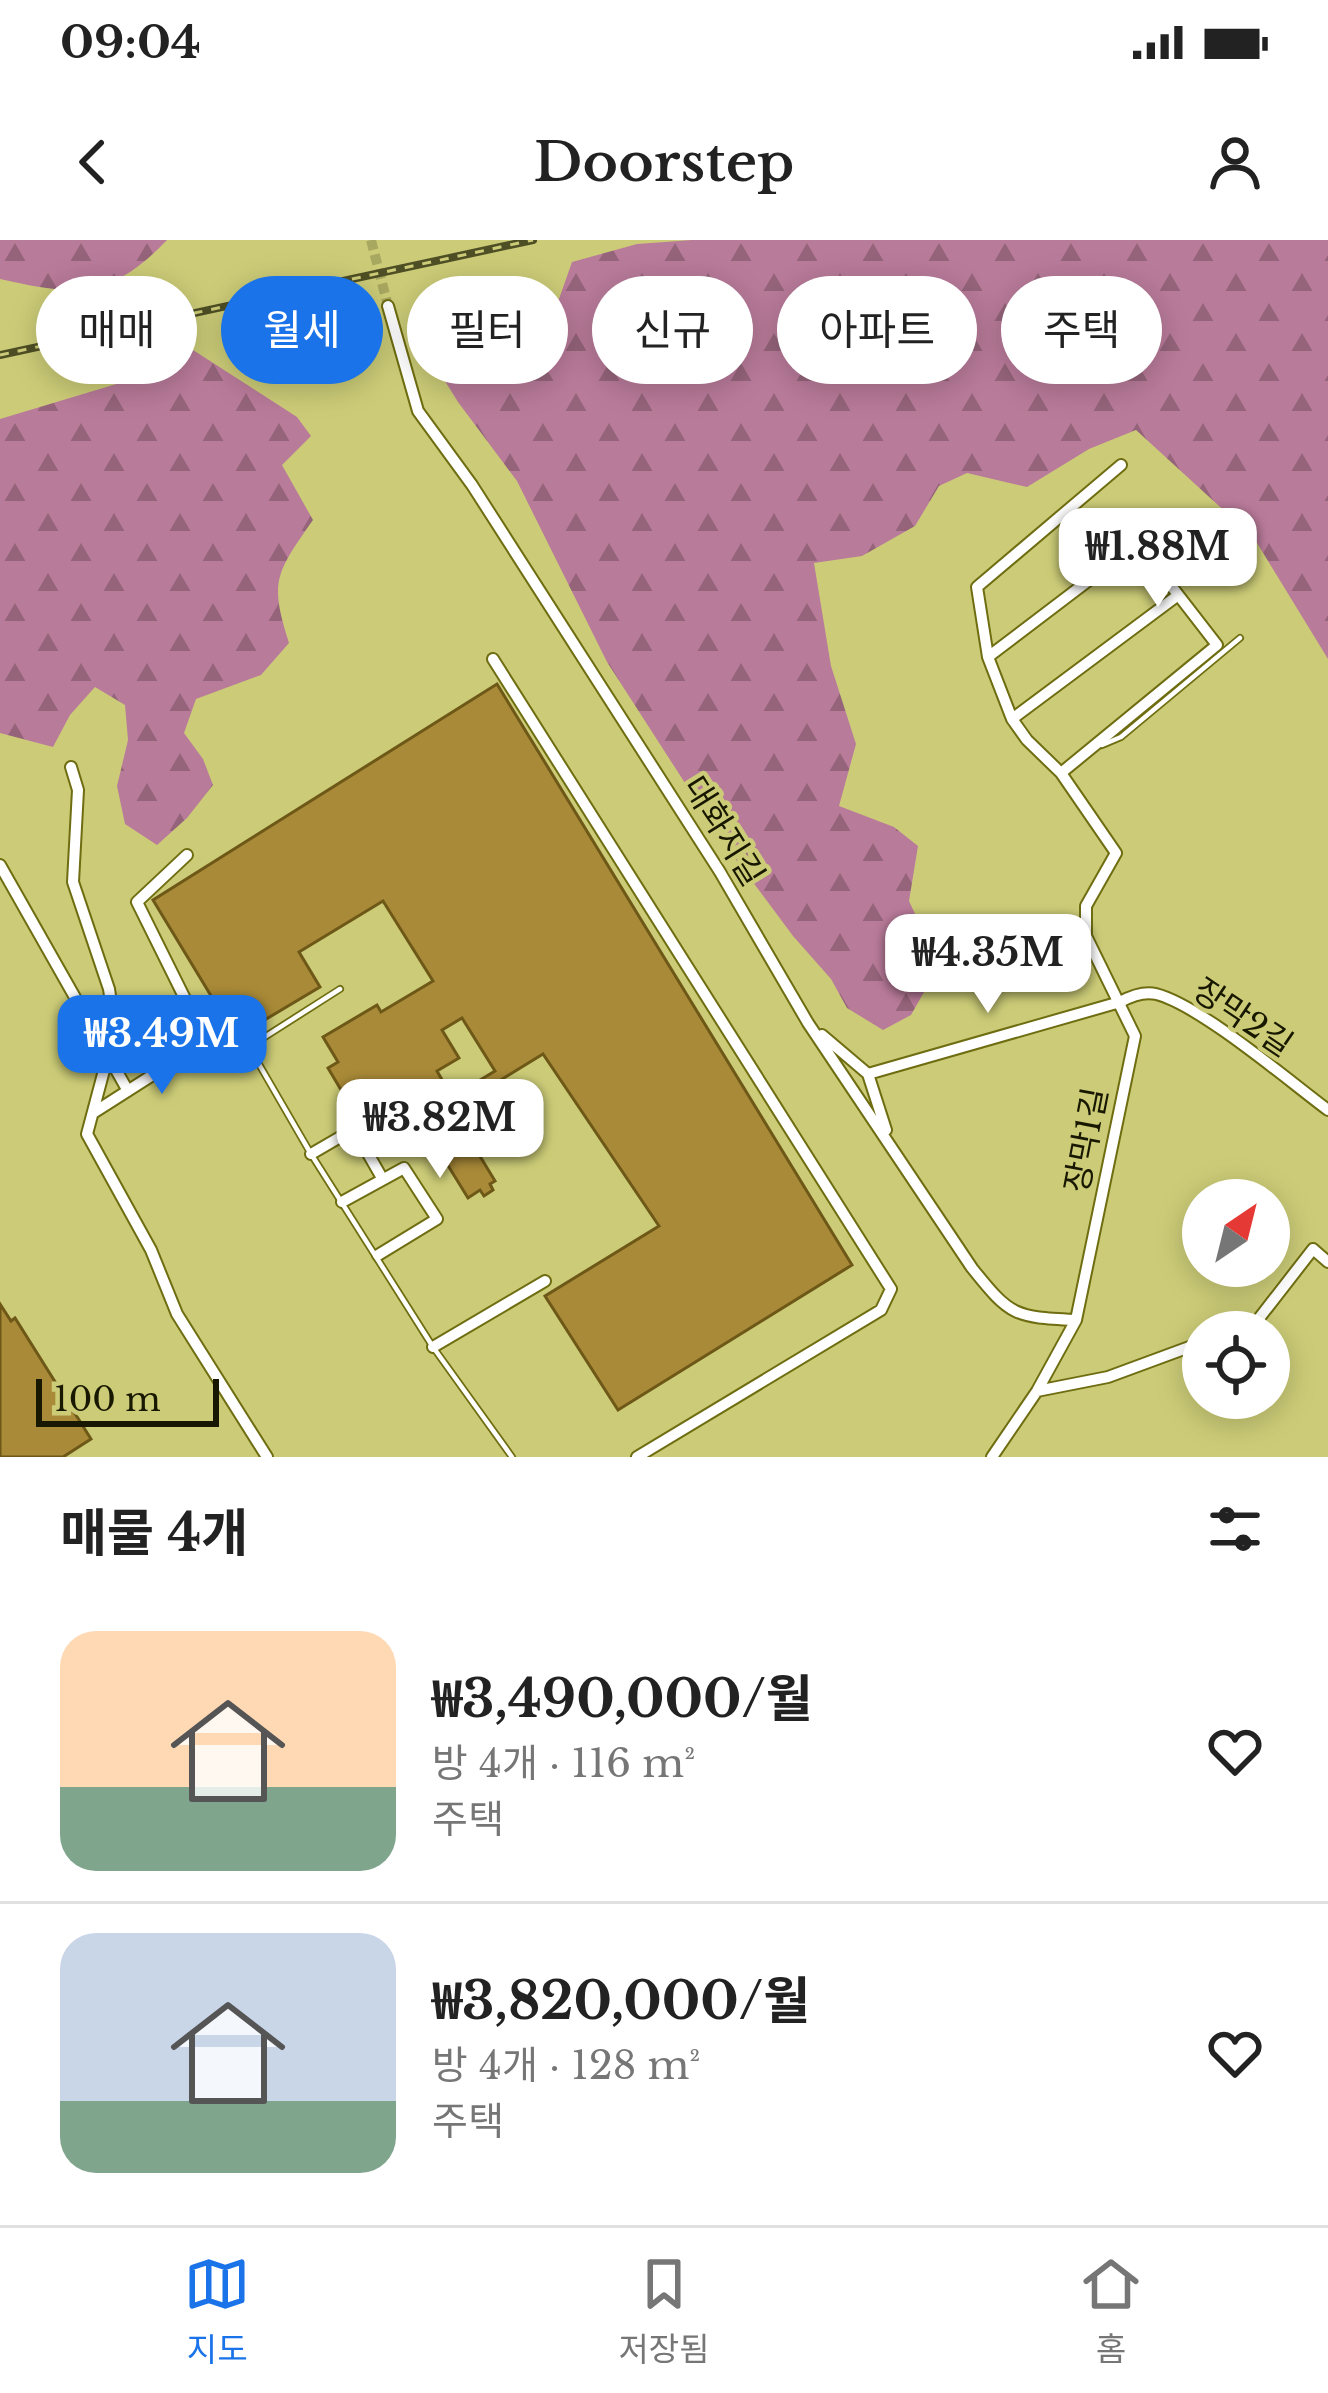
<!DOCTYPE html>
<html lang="ko">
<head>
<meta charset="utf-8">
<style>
  :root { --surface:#fff; --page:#f6f6f6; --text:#222; --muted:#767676; --line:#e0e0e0; --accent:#1a73e8 }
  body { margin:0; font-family:"Libre Baskerville","Noto Sans KR",serif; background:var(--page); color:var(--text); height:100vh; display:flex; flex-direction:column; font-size:45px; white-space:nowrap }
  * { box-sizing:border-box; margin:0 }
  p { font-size:39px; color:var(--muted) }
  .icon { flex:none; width:66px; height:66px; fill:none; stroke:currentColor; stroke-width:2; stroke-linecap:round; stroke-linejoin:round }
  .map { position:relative; height:1217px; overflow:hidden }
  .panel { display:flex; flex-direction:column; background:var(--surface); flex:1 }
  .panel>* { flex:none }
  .top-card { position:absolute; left:36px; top:36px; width:1257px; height:108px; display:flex; gap:24px }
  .needle { width:78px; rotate:35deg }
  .tools { position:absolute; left:1182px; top:939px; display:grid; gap:24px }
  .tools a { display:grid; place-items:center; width:108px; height:108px; border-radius:50%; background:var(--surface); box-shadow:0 6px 30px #0003; font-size:60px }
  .scale { position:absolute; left:36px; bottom:30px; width:183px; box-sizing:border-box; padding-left:12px; border:6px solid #181800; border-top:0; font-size:33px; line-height:42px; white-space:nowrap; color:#181800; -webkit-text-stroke:9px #cccc78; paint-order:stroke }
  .price { position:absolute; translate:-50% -102px; padding:0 27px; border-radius:24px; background:#fff; color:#222; font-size:39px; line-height:78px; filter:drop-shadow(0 3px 6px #0008) }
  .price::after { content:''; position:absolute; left:50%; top:72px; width:36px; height:27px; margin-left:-18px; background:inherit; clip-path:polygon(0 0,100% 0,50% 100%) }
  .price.on { background:var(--accent); color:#fff }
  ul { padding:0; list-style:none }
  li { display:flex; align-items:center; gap:36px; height:300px; padding:0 60px }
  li+li { border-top:3px solid var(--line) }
  li span { display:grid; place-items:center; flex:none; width:336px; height:240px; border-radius:36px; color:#555 }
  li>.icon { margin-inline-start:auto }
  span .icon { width:144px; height:144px; fill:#fffc; stroke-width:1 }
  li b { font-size:51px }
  h2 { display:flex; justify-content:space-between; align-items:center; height:144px; padding:0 60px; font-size:51px }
  .tag { padding:0 42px; border-radius:54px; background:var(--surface); box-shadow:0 6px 30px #0003; font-size:42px; line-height:108px }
  .tag.on { background:var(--accent); color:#fff }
  .status { display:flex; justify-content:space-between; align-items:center; height:84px; padding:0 60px; background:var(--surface); direction:ltr }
  .status svg { height:33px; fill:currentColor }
  header { display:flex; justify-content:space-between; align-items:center; height:156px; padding:0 60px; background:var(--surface); font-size:54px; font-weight:600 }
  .menu { display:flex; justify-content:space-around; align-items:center; height:168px; border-top:3px solid var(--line); background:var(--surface); font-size:33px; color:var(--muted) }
  .menu a { display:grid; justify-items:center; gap:6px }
  .menu .on { color:var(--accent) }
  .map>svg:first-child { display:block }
  .forest { fill:url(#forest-firs) }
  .building { fill:#a98a38; stroke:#6e5817; stroke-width:3; fill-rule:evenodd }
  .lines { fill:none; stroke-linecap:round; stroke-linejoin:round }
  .minor-tunnel { stroke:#a8a860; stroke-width:10; stroke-dasharray:10 5; stroke-linecap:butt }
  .service-casing { stroke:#6f6d11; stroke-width:8 }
  .minor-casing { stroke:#6f6d11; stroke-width:14 }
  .service { stroke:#fff; stroke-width:4.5 }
  .minor { stroke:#fff; stroke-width:10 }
  .rail-casing { stroke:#4f4f25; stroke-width:8 }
  .rail { stroke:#cccc78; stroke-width:3; stroke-dasharray:9; stroke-linecap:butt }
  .labels { text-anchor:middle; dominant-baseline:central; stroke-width:9; stroke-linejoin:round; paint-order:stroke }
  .street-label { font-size:33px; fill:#181800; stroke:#cccc78 }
</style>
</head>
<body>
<div class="status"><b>09:04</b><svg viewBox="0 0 49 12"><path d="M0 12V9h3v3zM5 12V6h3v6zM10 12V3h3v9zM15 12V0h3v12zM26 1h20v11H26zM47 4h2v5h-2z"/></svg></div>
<header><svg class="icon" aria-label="back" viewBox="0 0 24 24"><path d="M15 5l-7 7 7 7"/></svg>Doorstep<svg class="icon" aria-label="person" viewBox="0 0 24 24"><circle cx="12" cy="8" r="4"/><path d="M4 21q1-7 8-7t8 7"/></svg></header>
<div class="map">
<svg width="1328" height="1217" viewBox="0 0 1328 1217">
  <defs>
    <pattern id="forest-firs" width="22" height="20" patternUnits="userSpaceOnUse" patternTransform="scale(3)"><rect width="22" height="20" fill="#b97b9a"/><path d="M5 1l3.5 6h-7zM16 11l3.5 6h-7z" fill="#95647b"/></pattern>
  </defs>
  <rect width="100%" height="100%" fill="#cccc78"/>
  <path class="forest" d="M0 0H167C111 59 75 56 0 39Z
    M692 0H1328V419L1254 298 1136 190 1089 209 1027 247 967 233 939 246 915 286 862 316 814 323 831 426 856 504 839 566 894 587 918 606 909 661 930 706 928 745 911 775 883 790 847 768 831 739 793 696 723 602 607 422 517 241 458 162 417 96 432 54 470 47 530 79 559 59 572 22 637 4Z
    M193 110 297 177 311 196 282 225 313 280C276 333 269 341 289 403L261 435 196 459 184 493 203 519 213 545 187 578 157 605 125 584 117 546 128 500 125 465 95 447 70 475 53 507 0 493V179L143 136Z"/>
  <path class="building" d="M497 444 852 1025 618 1170 545 1056 659 986 543 814 452 870 495 941 490 944 493 950 484 956 480 950 468 958 423 885 392 904 366 862 353 870 328 828 338 822 323 797 377 765 381 772 433 741 383 661 299 712 320 747 236 797 153 660ZM462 778 495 831 452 857 437 831 459 818 442 790Z
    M0 1064 11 1081 15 1078 91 1199 63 1217H0Z"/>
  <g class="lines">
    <path class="minor-tunnel" d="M371 0 388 66"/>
    <defs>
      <path id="service" d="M1102 505 1121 497 1240 398
        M340 749 249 807 311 914 433 1107 512 1217"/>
      <path id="minor" d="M388 66 418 171 472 245 720 632 808 783 972 1028C1011 1077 1015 1077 1076 1080
        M988 417 1138 303 1217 405 1061 533
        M493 419 891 1049 881 1070 637 1217
        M1012 479 1177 356
        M71 527 78 550 73 642 109 749 115 789 87 894 151 1010 177 1074 267 1217
        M187 615 137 662 206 801 251 810
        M0 625 128 851
        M822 795 868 834 886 890
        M868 834 1120 762C1131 756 1143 751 1156 754 1200 765 1289 841 1328 870
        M93 873 206 801
        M311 914 354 889 382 938
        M342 962 404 928 437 979 378 1015
        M1231 1092 1257 1081 1313 1009 1328 1022
        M433 1107 545 1041
        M1037 1151 1108 1137 1203 1102
        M992 1217 1037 1151 1076 1080 1135 796 1086 696V666L1116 613 1061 533 1027 500 1012 479 988 417 977 347 1121 225"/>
    </defs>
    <use href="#service" class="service-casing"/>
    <use href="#minor" class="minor-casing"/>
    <use href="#service" class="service"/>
    <use href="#minor" class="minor"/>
    <defs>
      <path id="rail" d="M0 115 533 0"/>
    </defs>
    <use href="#rail" class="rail-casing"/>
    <use href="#rail" class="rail"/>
  </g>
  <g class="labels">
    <g class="street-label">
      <text transform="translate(724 591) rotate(58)">대화지길</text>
      <text transform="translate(1243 777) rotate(34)">장막2길</text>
      <text transform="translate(1086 900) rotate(-79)">장막1길</text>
    </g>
  </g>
</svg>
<div class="tools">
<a><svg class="needle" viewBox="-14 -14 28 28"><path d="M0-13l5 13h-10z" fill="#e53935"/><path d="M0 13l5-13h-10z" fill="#767676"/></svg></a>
<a><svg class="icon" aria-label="locate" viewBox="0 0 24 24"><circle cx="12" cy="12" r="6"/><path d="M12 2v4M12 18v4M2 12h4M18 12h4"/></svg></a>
</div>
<div class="scale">100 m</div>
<b class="price" style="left:1158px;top:370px">₩1.88M</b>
<b class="price" style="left:988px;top:776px">₩4.35M</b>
<b class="price on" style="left:162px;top:857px">₩3.49M</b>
<b class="price" style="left:440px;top:941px">₩3.82M</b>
<div class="top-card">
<a class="tag">매매</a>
<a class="tag on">월세</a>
<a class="tag">필터</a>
<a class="tag">신규</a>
<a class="tag">아파트</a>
<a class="tag">주택</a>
</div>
</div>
<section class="panel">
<h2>매물 4개<svg class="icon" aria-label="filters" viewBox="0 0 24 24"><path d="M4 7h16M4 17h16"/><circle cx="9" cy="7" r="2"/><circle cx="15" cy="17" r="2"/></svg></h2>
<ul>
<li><span style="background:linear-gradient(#ffd9b3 65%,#7fa58c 0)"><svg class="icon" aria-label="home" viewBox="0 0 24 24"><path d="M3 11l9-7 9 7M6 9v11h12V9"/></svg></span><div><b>₩3,490,000/월</b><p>방 4개 · 116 m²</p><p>주택</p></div><svg class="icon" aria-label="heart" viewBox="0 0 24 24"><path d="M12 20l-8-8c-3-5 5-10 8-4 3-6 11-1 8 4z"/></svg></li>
<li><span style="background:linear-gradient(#c9d6e8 70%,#7fa58c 0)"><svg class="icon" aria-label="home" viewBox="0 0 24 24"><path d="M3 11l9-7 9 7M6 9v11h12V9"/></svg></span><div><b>₩3,820,000/월</b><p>방 4개 · 128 m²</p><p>주택</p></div><svg class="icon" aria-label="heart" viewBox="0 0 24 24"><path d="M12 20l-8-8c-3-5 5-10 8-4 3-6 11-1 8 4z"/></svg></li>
</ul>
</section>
<nav class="menu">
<a class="on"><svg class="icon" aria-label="map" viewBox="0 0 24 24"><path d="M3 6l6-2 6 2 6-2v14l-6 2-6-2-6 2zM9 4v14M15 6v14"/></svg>지도</a>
<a><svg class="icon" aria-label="saved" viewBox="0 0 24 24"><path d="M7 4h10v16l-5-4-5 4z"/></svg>저장됨</a>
<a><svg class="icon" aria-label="home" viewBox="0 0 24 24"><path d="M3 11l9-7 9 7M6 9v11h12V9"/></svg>홈</a>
</nav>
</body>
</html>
